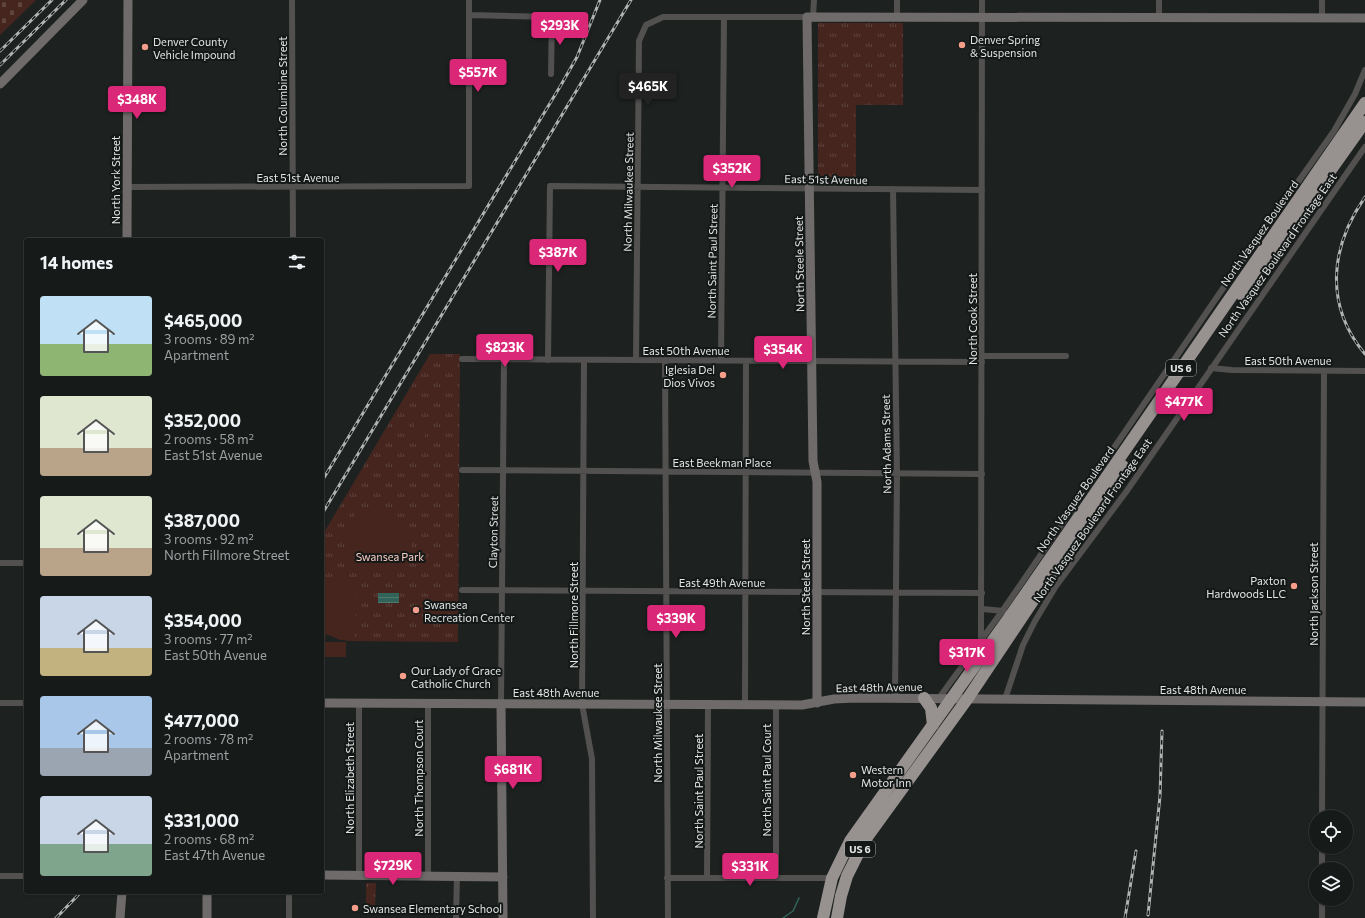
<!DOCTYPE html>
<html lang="en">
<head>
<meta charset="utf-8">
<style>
  :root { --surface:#161a19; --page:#232726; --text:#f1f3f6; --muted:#9ea1a2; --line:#353838; --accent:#db2777 }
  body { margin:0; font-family:Commissioner,sans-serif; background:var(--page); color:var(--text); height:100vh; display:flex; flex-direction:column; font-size:15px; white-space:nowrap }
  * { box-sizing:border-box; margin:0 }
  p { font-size:13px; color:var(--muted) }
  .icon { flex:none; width:22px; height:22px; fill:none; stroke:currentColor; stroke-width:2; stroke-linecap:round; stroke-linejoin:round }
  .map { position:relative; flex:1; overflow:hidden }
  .panel { position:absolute; left:24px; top:238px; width:300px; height:656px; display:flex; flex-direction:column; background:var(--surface); border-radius:4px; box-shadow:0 1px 3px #0004,0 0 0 1px var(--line) }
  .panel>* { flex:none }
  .fabs { position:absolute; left:1309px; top:810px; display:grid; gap:8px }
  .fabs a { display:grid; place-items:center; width:44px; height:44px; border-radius:50%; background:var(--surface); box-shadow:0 1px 3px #0004,0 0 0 1px var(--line); font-size:20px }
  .price { position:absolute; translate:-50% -34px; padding:0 9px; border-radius:4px; background:var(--accent); color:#fff; font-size:13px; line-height:26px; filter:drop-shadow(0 1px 2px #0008) }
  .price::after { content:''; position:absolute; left:50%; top:24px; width:12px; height:9px; margin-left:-6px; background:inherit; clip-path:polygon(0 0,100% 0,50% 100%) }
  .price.current { background:#222; color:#fff }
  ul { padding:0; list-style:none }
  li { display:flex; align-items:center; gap:12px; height:100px; padding:0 16px }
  li span { display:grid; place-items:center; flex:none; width:112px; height:80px; border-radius:4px; color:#555 }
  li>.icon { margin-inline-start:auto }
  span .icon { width:48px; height:48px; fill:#fffc; stroke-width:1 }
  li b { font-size:17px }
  h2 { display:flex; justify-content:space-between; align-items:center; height:48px; padding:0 16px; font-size:17px }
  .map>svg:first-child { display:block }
  .grass { fill:url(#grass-tufts) }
  .cemetery { fill:url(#cemetery-stones) }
  .garden { fill:#46251f }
  .water { fill:url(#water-rules) }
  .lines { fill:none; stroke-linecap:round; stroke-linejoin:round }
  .stream { stroke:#316358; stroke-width:1.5 }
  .street { stroke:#535050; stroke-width:6 }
  .secondary { stroke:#6f6b6a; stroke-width:9 }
  .highway { stroke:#979190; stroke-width:12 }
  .rail-casing { stroke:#b1b4b3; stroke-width:3 }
  .rail { stroke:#141918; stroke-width:1.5; stroke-dasharray:4.5; stroke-linecap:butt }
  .poi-dot { fill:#f49d8b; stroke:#141918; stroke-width:1.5 }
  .labels { text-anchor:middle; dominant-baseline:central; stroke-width:4; stroke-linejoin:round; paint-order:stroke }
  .shield { fill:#141918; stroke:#a4a8a7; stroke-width:1 }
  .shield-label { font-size:10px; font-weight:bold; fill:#e2e5e4 }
  .poi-label { font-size:11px; fill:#e2e5e4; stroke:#141918; text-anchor:start }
  .street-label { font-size:11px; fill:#e2e5e4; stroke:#141918 }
  .park-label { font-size:11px; fill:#f9ccc3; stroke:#141918 }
</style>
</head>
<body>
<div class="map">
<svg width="1365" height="918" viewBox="0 0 1365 918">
  <defs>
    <pattern id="grass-tufts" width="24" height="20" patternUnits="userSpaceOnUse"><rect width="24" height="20" fill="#46251f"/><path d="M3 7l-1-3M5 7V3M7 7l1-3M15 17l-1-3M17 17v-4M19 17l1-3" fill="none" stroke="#60443f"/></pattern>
    <pattern id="cemetery-stones" width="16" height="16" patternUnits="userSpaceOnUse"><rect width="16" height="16" fill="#46251f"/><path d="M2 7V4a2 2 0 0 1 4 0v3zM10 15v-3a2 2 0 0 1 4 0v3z" fill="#60443f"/></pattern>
    <pattern id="water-rules" width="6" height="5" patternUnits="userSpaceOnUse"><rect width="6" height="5" fill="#316358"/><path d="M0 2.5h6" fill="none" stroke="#4f7970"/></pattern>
  </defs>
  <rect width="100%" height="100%" fill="#1d2221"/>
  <path class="grass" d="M818 23H903V105H856V180H818Z
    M430 354H460L458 642 347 641 326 634 325 642H322V662V536Z
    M366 883H376L375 908 372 912H366Z"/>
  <path class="cemetery" d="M0 0H36L0 35Z"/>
  <path class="garden" d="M415 423 426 424 424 444 413 443Z
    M358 509H381L408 532 413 555 396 572 349 571 347 568V530Z
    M322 582 352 583 356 587 355 640H340L322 632Z
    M323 642H346V657H323Z"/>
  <path class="water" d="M378 593H399V603H378Z"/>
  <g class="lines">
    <path class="stream" d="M783 918 793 911 799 898"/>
    <path class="street" d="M292 0 293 240
      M897 0V17
      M1159 0V17
      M469 15 552 17 551 74
      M813 17 814 0
      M1322 17V0
      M127 187 469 186V0
      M893 189 897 474 895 698
      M982 356H1066
      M462 359 982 362
      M548 360 550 186 982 190
      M584 360 582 704 592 759 593 918
      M636 360 639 41 646 25 663 17H807
      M665 360 668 918
      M721 360 724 17
      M1211 368 1232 370 1365 371
      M462 470 982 474
      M0 563H26
      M462 590 982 593
      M982 609 1004 611
      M981 637 982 0
      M939 698 1003 610 1228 281 1334 131 1355 94 1365 70
      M1005 699 1023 645 1035 621 1056 586 1126 492 1365 147
      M0 703H26
      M359 704V876
      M428 704V876
      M501 704 504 359
      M745 705 746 361
      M776 705V878
      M1322 817 1324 371
      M1322 869V847
      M0 876H26
      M667 878H832
      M707 878 708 705
      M289 892V918
      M456 918 457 876
      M1322 918V899"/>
    <path class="secondary" d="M0 84 83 0
      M127 240 128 0
      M322 703 802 705 834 699 855 698 1365 702
      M817 703V482L813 461 807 17 1365 18
      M501 704 503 918
      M322 875 503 877
      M120 918 122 892
      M207 918V892"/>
    <path class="highway" d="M1242 295 1365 122
      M924 698 931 708 933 725
      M823 918 832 878 850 841 1011 615 1365 103
      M837 918 841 896 847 876 865 840 968 698 1123 466"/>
    <defs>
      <path id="rail" d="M0 51 52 0
        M0 65 66 0
        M1365 197C1330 247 1324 305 1365 354
        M322 481 561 85 577 57 600 0
        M322 514 631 0
        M1148 915 1160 796 1162 731
        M56 918 81 892
        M1125 918 1136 851"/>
    </defs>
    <use href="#rail" class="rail-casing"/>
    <use href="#rail" class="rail"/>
  </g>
  <g class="poi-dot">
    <circle cx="962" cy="45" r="4"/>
    <circle cx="145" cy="47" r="4"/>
    <circle cx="723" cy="375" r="4"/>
    <circle cx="1294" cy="586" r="4"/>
    <circle cx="416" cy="610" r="4"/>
    <circle cx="403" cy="676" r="4"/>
    <circle cx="853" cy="775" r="4"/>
    <circle cx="355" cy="908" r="4"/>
  </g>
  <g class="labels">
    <g class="shield">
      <rect x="1166" y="360" width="30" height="16" rx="3"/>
      <rect x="845" y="841" width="30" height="16" rx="3"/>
    </g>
    <g class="shield-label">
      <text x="1181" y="368">US 6</text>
      <text x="860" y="849">US 6</text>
    </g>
    <g class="poi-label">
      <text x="970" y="39">Denver Spring<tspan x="970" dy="13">&amp; Suspension</tspan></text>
      <text x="153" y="41">Denver County<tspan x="153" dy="13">Vehicle Impound</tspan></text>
      <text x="715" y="369" text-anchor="end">Iglesia Del<tspan x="715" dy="13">Dios Vivos</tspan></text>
      <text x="1286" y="580" text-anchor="end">Paxton<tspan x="1286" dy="13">Hardwoods LLC</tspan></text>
      <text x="424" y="604">Swansea<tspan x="424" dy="13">Recreation Center</tspan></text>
      <text x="411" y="670">Our Lady of Grace<tspan x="411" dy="13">Catholic Church</tspan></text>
      <text x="861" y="769">Western<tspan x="861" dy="13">Motor Inn</tspan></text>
      <text x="363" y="908">Swansea Elementary School</text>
    </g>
    <g class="street-label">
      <text transform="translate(282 96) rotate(-90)">North Columbine Street</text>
      <text x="298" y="177">East 51st Avenue</text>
      <text transform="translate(826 179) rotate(1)">East 51st Avenue</text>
      <text transform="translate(115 180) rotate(-90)">North York Street</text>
      <text transform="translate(628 192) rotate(-89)">North Milwaukee Street</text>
      <text transform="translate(1259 233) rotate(-55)">North Vasquez Boulevard</text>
      <text transform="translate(1277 255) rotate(-55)">North Vasquez Boulevard Frontage East</text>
      <text transform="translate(712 261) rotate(-89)">North Saint Paul Street</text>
      <text transform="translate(799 264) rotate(-91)">North Steele Street</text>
      <text transform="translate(972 319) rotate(-90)">North Cook Street</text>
      <text x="686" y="350">East 50th Avenue</text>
      <text x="1288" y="360">East 50th Avenue</text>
      <text transform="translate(886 444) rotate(-91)">North Adams Street</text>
      <text x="722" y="462">East Beekman Place</text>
      <text transform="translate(1075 499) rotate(-55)">North Vasquez Boulevard</text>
      <text transform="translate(1092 520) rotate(-55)">North Vasquez Boulevard Frontage East</text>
      <text transform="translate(493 532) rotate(-89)">Clayton Street</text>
      <text x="722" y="582">East 49th Avenue</text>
      <text transform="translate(805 587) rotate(-90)">North Steele Street</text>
      <text transform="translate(1313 594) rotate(-90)">North Jackson Street</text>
      <text transform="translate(573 615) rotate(-90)">North Fillmore Street</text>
      <text transform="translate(879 687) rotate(-1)">East 48th Avenue</text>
      <text x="1203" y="689">East 48th Avenue</text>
      <text x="556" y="692">East 48th Avenue</text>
      <text transform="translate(657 723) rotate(-90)">North Milwaukee Street</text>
      <text transform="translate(349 778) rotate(-90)">North Elizabeth Street</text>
      <text transform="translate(418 778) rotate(-90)">North Thompson Court</text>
      <text transform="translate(766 780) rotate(-90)">North Saint Paul Court</text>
      <text transform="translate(698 791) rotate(-90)">North Saint Paul Street</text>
    </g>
    <g class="park-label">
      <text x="390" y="556">Swansea Park</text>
    </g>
  </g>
</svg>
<div class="fabs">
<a><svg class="icon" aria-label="locate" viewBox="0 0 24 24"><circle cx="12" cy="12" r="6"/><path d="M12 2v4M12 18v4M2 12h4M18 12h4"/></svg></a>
<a><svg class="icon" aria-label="layers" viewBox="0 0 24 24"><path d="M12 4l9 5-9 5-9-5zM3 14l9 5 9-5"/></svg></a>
</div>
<b class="price" style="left:560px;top:46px">$293K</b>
<b class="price" style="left:478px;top:93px">$557K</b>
<b class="price current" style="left:648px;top:107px">$465K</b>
<b class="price" style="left:137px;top:120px">$348K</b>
<b class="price" style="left:732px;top:189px">$352K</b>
<b class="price" style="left:558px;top:273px">$387K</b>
<b class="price" style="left:505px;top:368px">$823K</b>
<b class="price" style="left:783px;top:370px">$354K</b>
<b class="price" style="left:1184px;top:422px">$477K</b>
<b class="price" style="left:676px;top:639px">$339K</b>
<b class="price" style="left:967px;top:673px">$317K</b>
<b class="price" style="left:513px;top:790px">$681K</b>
<b class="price" style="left:393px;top:886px">$729K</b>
<b class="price" style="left:750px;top:887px">$331K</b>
<section class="panel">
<h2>14 homes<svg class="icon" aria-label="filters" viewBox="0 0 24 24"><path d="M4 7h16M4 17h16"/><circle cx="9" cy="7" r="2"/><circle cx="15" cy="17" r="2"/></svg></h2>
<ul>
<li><span style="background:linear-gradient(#bfe0f5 60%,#8fb573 0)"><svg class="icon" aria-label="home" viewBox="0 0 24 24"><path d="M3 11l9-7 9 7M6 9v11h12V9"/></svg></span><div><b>$465,000</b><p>3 rooms · 89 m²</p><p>Apartment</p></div></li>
<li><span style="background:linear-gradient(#dfe7d0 65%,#b9a48a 0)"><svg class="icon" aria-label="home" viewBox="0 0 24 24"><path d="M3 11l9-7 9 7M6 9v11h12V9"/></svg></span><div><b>$352,000</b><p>2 rooms · 58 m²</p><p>East 51st Avenue</p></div></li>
<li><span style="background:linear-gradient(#dfe7d0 65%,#b9a48a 0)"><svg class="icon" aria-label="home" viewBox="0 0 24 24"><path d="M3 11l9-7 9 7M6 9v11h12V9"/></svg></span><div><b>$387,000</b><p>3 rooms · 92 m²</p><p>North Fillmore Street</p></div></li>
<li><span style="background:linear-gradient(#c9d6e8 65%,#c2b280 0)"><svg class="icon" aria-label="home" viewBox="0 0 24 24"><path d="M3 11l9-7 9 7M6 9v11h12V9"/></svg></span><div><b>$354,000</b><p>3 rooms · 77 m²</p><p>East 50th Avenue</p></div></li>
<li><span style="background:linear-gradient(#a9c7e8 65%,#9aa5b1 0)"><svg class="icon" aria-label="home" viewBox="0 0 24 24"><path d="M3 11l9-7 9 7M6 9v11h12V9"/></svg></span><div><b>$477,000</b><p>2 rooms · 78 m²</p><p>Apartment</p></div></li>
<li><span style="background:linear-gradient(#c9d6e8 60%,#7fa58c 0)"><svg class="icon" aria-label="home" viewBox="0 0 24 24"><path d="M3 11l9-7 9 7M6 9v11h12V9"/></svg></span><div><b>$331,000</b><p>2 rooms · 68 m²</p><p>East 47th Avenue</p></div></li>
</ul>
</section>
</div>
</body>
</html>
